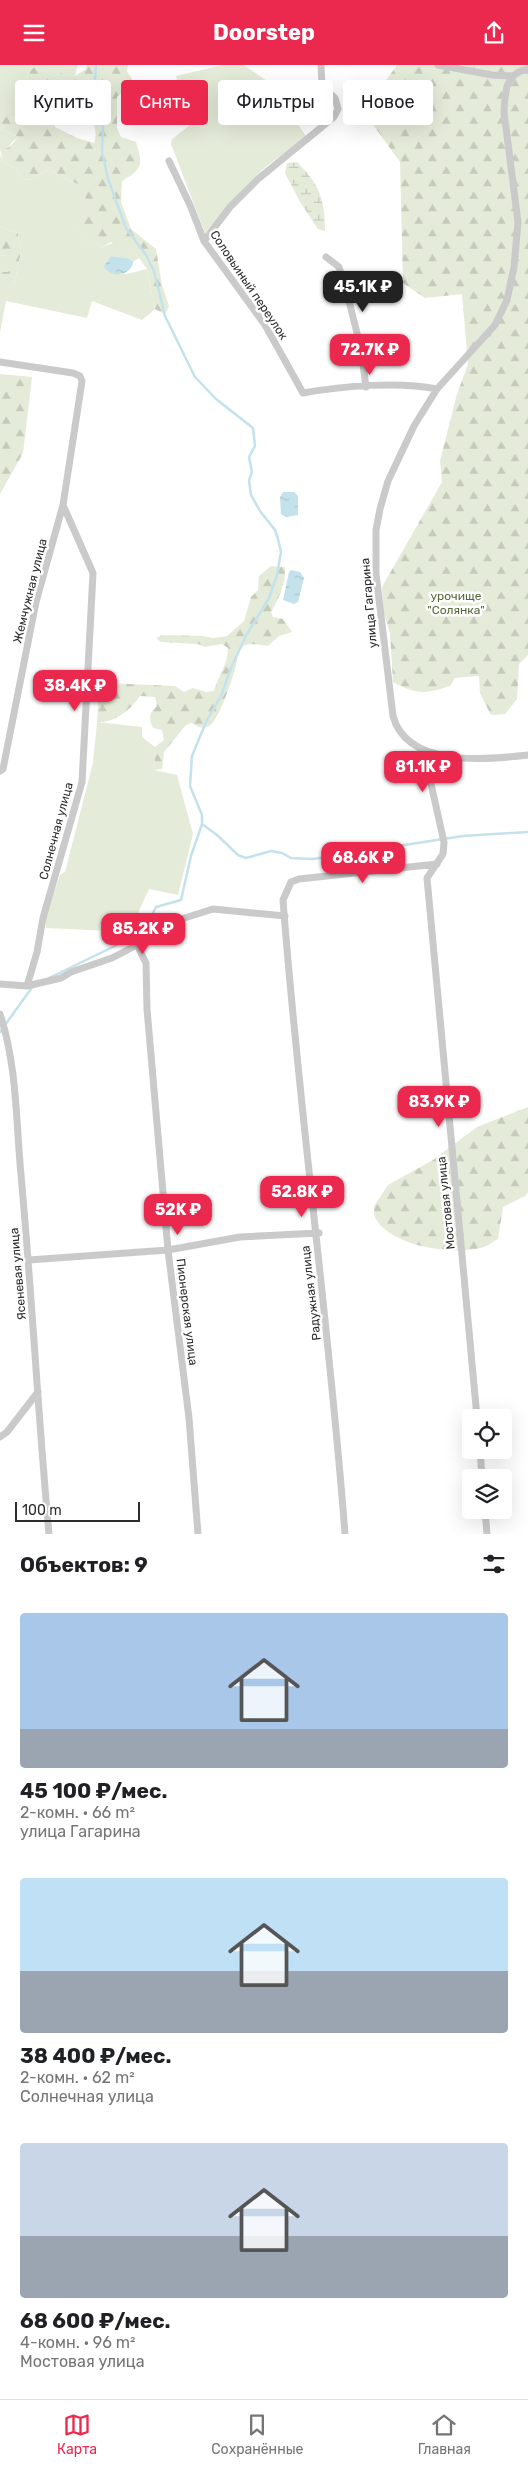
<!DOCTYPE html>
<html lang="ru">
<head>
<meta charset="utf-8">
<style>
  :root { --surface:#fff; --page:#f2f2f2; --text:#202124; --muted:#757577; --line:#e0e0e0; --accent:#eb284e }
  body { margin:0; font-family:Rubik,sans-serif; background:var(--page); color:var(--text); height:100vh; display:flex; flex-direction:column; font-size:19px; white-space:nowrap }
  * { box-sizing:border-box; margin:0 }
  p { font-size:16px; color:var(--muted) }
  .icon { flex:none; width:28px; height:28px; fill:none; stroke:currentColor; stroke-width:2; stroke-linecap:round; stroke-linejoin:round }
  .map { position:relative; height:1469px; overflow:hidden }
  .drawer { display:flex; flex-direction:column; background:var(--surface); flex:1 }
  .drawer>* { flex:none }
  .top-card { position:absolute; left:15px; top:15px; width:499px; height:45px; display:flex; gap:10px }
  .fabs { position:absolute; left:462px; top:1344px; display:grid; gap:10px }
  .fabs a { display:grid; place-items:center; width:50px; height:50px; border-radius:5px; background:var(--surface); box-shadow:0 5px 20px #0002; font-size:25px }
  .scale { position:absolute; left:15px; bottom:12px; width:125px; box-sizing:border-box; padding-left:5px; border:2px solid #2d2d2d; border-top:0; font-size:14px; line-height:18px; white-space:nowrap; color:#2d2d2d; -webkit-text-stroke:4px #fff; paint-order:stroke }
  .price { position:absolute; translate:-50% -42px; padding:0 11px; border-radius:10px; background:var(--accent); color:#fff; font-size:16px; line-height:32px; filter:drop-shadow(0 1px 2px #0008) }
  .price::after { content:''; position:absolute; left:50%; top:30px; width:15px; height:11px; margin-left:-8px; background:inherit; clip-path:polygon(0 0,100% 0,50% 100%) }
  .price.current { background:#222; color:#fff }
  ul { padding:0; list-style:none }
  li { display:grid; align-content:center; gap:10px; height:265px; padding:0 20px }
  li span { display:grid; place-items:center; height:155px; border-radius:5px; color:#555 }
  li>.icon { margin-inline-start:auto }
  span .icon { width:90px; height:90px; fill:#fffc; stroke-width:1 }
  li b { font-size:21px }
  h2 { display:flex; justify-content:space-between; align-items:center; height:60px; padding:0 20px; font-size:21px }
  .chip { padding:0 18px; border-radius:5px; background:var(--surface); box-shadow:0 5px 20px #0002; font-size:18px; line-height:45px }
  .chip.current { background:var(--accent); color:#fff }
  header { display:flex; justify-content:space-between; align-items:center; height:65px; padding:0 20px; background:var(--accent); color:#fff; font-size:22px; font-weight:700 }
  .dock { display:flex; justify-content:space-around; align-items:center; height:70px; border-top:1px solid var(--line); background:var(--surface); font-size:14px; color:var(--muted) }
  .dock a { display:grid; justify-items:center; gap:2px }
  .dock .current { color:var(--accent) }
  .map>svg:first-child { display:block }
  .forest { fill:url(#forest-firs) }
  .wetland { fill:url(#wetland-marsh) }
  .garden { fill:#e5ebd9 }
  .water { fill:url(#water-ripples) }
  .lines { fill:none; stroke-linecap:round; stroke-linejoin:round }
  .stream { stroke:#c4e2ec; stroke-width:2.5 }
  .minor { stroke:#cacaca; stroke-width:7 }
  .labels { text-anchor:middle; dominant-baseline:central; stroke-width:5; stroke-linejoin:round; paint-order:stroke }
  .street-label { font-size:12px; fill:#2d2d2d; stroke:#fff }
  .park-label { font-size:12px; fill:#566939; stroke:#fff }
</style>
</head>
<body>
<header><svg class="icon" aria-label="menu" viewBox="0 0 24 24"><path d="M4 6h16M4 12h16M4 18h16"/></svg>Doorstep<svg class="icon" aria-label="share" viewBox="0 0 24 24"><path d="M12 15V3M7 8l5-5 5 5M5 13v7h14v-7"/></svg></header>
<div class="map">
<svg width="528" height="1469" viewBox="0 0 528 1469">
  <defs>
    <pattern id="forest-firs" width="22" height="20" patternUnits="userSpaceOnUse" patternTransform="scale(1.25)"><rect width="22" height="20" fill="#e5ebd9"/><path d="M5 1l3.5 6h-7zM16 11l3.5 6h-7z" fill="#c5cabb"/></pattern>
    <pattern id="wetland-marsh" width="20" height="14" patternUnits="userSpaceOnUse" patternTransform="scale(1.25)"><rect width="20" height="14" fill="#e5ebd9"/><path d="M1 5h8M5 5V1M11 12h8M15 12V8" fill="none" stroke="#c5cabb"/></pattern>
    <pattern id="water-ripples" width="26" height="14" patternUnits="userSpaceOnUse" patternTransform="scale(1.25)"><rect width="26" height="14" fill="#c4e2ec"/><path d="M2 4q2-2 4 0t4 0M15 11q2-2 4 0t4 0" fill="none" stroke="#a9c2cb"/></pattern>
  </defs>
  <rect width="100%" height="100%" fill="#fff"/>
  <path class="forest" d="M86 0H128L127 6 132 14 131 19 117 32V63L121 72 136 77C143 99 143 104 122 116L121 137 131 164 156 184 162 220 169 241 167 246 163 248 155 244 147 204 136 189 111 177 102 182 95 176H85L78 169 75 160 78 154 79 120 48 104 31 115 22 114 17 104 3 97 0 84 8 83 19 72 0 64V51H10L30 60 55 62 77 73 94 78C99 65 91 51 84 40L64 36 50 38 40 29 27 25 26 19 29 5 35 2 54 11 61 8 75 11 86 4Z
    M397 0H528V590L519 599 517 634 505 649 491 650 480 628 479 611 455 613 450 621C425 629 417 630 393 617L390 568 383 546 382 522 442 417 440 396 457 329 468 299 462 229 425 233 403 218 400 97 364 47Z
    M0 162 18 168 21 187 14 219H0V206L8 207V191L0 190Z
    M0 309 32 312 23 388 0 429Z
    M271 501 285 502C286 519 279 533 271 547L273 552 283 554 292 567 279 571 268 581C262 580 251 578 245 580 235 583 238 594 236 601 233 612 219 656 209 661 203 665 197 661 191 658L186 660 164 687 162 704 154 705 155 682 164 675 162 665 153 663C148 652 149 649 157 641L155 632 140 631C131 644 114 659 97 657L99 622 105 618 175 621 184 627 193 623 206 627 214 626C218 610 228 600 228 583L222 579 205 582 198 579 161 577 156 573 162 570 203 571 213 573 227 571 244 556 251 532 258 525 259 511Z
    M528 1042V1127L525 1131 503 1142 498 1174C494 1176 489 1180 484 1182 455 1191 395 1182 377 1156 374 1152 374 1146 374 1141L388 1120 433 1095 477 1062Z"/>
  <path class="wetland" d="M297 97C319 119 325 134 325 166L318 164 300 137 285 108 287 98Z"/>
  <path class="garden" d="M0 0H78L75 11 61 8 54 11 35 2 29 5 26 19 27 25C51 33 51 39 55 62L30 60 10 51H0Z
    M222 0H244L267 16 306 71C291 85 272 95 257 110 238 128 221 148 205 168L171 79 172 74 190 60 176 11Z
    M0 64 19 72 12 77 8 83 0 84Z
    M0 89 3 97 17 104 22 114 31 115 48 104 79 120 93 147C76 155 69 160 85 176H95L102 182 123 174 139 193 133 197 128 193 111 191 110 208 127 209 147 204 155 244 142 255 92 236 87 253 6 236 0 268V219H14L21 187 18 168 0 162Z
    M0 190 8 191 14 200 8 207 0 206Z
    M97 657 142 662V672L155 682 154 705 177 710 193 769 178 830 149 824 129 867 46 863V851L60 810 65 807 93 698Z"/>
  <path class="water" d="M111 191 128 193 133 197C132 211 109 214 104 201Z
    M283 427H294L298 431V450L286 452 281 449 280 432Z
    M291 505 300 507 304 513 298 537 294 539 283 535 289 507Z"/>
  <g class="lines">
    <path class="stream" d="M202 759 217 770 238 790 246 793 271 786 282 788 291 793 313 794 463 771 528 767
      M49 913 121 878 147 860 156 842 181 835 191 791 202 759V750L190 721 192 691 206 657 221 631 231 603 247 569 269 533 277 510 281 487 278 474 275 465 260 446 251 430 249 415 252 407 249 392 255 381 253 363 216 334 195 312 165 251 154 206 146 190 126 163 108 114 102 86 104 34 95 16 96 0
      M0 967 33 921"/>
    <path class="minor" d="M438 0 492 10 512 11
      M528 4C505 8 505 27 504 47L518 157 514 202 507 235 495 260 437 324 414 361 388 416 380 444 376 465V509L393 651C407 703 486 695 528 690
      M169 96 190 140 204 176 265 260 303 328C343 321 398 316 437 324
      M204 176 230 142 258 114 334 52 338 44 335 33 322 21 321 0
      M326 192 339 202 347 228 361 284 366 322
      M0 297 73 308 80 311 82 316 63 440 36 537 3 704 0 706
      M427 686 425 692 444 777 443 789 427 813 477 1352
      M137 880 146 898 147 944 168 1185 189 1353 198 1469
      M0 919 27 921 61 913 71 907 112 893 137 880 150 864 213 844 285 851
      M27 921 37 887 43 853 82 717 93 508 63 440
      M0 949C17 1000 16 1057 21 1110 32 1230 38 1350 49 1469
      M29 1195 168 1185 240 1172 319 1168
      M0 1372 7 1367 38 1327
      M480 1385 482 1412
      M485 1445 487 1469
      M345 1469C329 1257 299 1047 283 835L291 817 299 814 437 799"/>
  </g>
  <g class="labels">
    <g class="street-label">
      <text transform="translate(249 220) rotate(56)">Соловьиный переулок</text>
      <text transform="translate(30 526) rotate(-76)">Жемчужная улица</text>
      <text transform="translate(369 538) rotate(-95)">улица Гагарина</text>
      <text transform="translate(56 766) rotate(-75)">Солнечная улица</text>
      <text transform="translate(446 1138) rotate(-96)">Мостовая улица</text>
      <text transform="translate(18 1209) rotate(-95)">Ясеневая улица</text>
      <text transform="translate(311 1228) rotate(-97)">Радужная улица</text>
      <text transform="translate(187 1247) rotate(83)">Пионерская улица</text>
    </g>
    <g class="park-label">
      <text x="456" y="531">урочище<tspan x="456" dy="14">"Солянка"</tspan></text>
    </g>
  </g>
</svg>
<div class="fabs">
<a><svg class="icon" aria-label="locate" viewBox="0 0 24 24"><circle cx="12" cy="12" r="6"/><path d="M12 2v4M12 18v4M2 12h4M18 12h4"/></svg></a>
<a><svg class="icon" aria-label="layers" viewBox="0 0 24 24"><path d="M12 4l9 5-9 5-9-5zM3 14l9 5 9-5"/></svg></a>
</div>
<div class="scale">100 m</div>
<b class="price current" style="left:363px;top:248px">45.1K ₽</b>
<b class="price" style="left:370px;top:311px">72.7K ₽</b>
<b class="price" style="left:75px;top:647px">38.4K ₽</b>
<b class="price" style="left:423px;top:728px">81.1K ₽</b>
<b class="price" style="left:363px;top:819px">68.6K ₽</b>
<b class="price" style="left:143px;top:890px">85.2K ₽</b>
<b class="price" style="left:439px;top:1063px">83.9K ₽</b>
<b class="price" style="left:302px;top:1153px">52.8K ₽</b>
<b class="price" style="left:178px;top:1171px">52K ₽</b>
<div class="top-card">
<a class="chip">Купить</a>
<a class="chip current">Снять</a>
<a class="chip">Фильтры</a>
<a class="chip">Новое</a>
</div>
</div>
<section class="drawer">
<h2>Объектов: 9<svg class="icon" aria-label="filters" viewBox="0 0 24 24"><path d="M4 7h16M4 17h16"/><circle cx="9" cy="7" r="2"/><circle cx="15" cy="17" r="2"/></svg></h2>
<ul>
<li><span style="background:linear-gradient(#a9c7e8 75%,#9aa5b1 0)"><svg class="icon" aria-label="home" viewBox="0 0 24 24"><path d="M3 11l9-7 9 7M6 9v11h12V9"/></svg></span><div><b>45 100 ₽/мес.</b><p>2-комн. · 66 m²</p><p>улица Гагарина</p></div></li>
<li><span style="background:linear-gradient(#bfe0f5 60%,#9aa5b1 0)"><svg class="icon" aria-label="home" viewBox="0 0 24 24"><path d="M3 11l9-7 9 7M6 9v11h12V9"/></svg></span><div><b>38 400 ₽/мес.</b><p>2-комн. · 62 m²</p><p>Солнечная улица</p></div></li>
<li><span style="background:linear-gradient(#c9d6e8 60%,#9aa5b1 0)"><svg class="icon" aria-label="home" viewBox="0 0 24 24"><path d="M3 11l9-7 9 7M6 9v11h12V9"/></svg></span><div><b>68 600 ₽/мес.</b><p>4-комн. · 96 m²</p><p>Мостовая улица</p></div></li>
</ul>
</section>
<nav class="dock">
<a class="current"><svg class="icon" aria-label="map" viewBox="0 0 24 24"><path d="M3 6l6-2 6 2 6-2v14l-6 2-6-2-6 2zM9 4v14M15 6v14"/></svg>Карта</a>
<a><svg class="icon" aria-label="saved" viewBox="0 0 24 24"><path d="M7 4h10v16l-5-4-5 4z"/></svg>Сохранённые</a>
<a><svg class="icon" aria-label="home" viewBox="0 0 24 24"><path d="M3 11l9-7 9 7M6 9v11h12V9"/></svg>Главная</a>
</nav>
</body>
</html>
